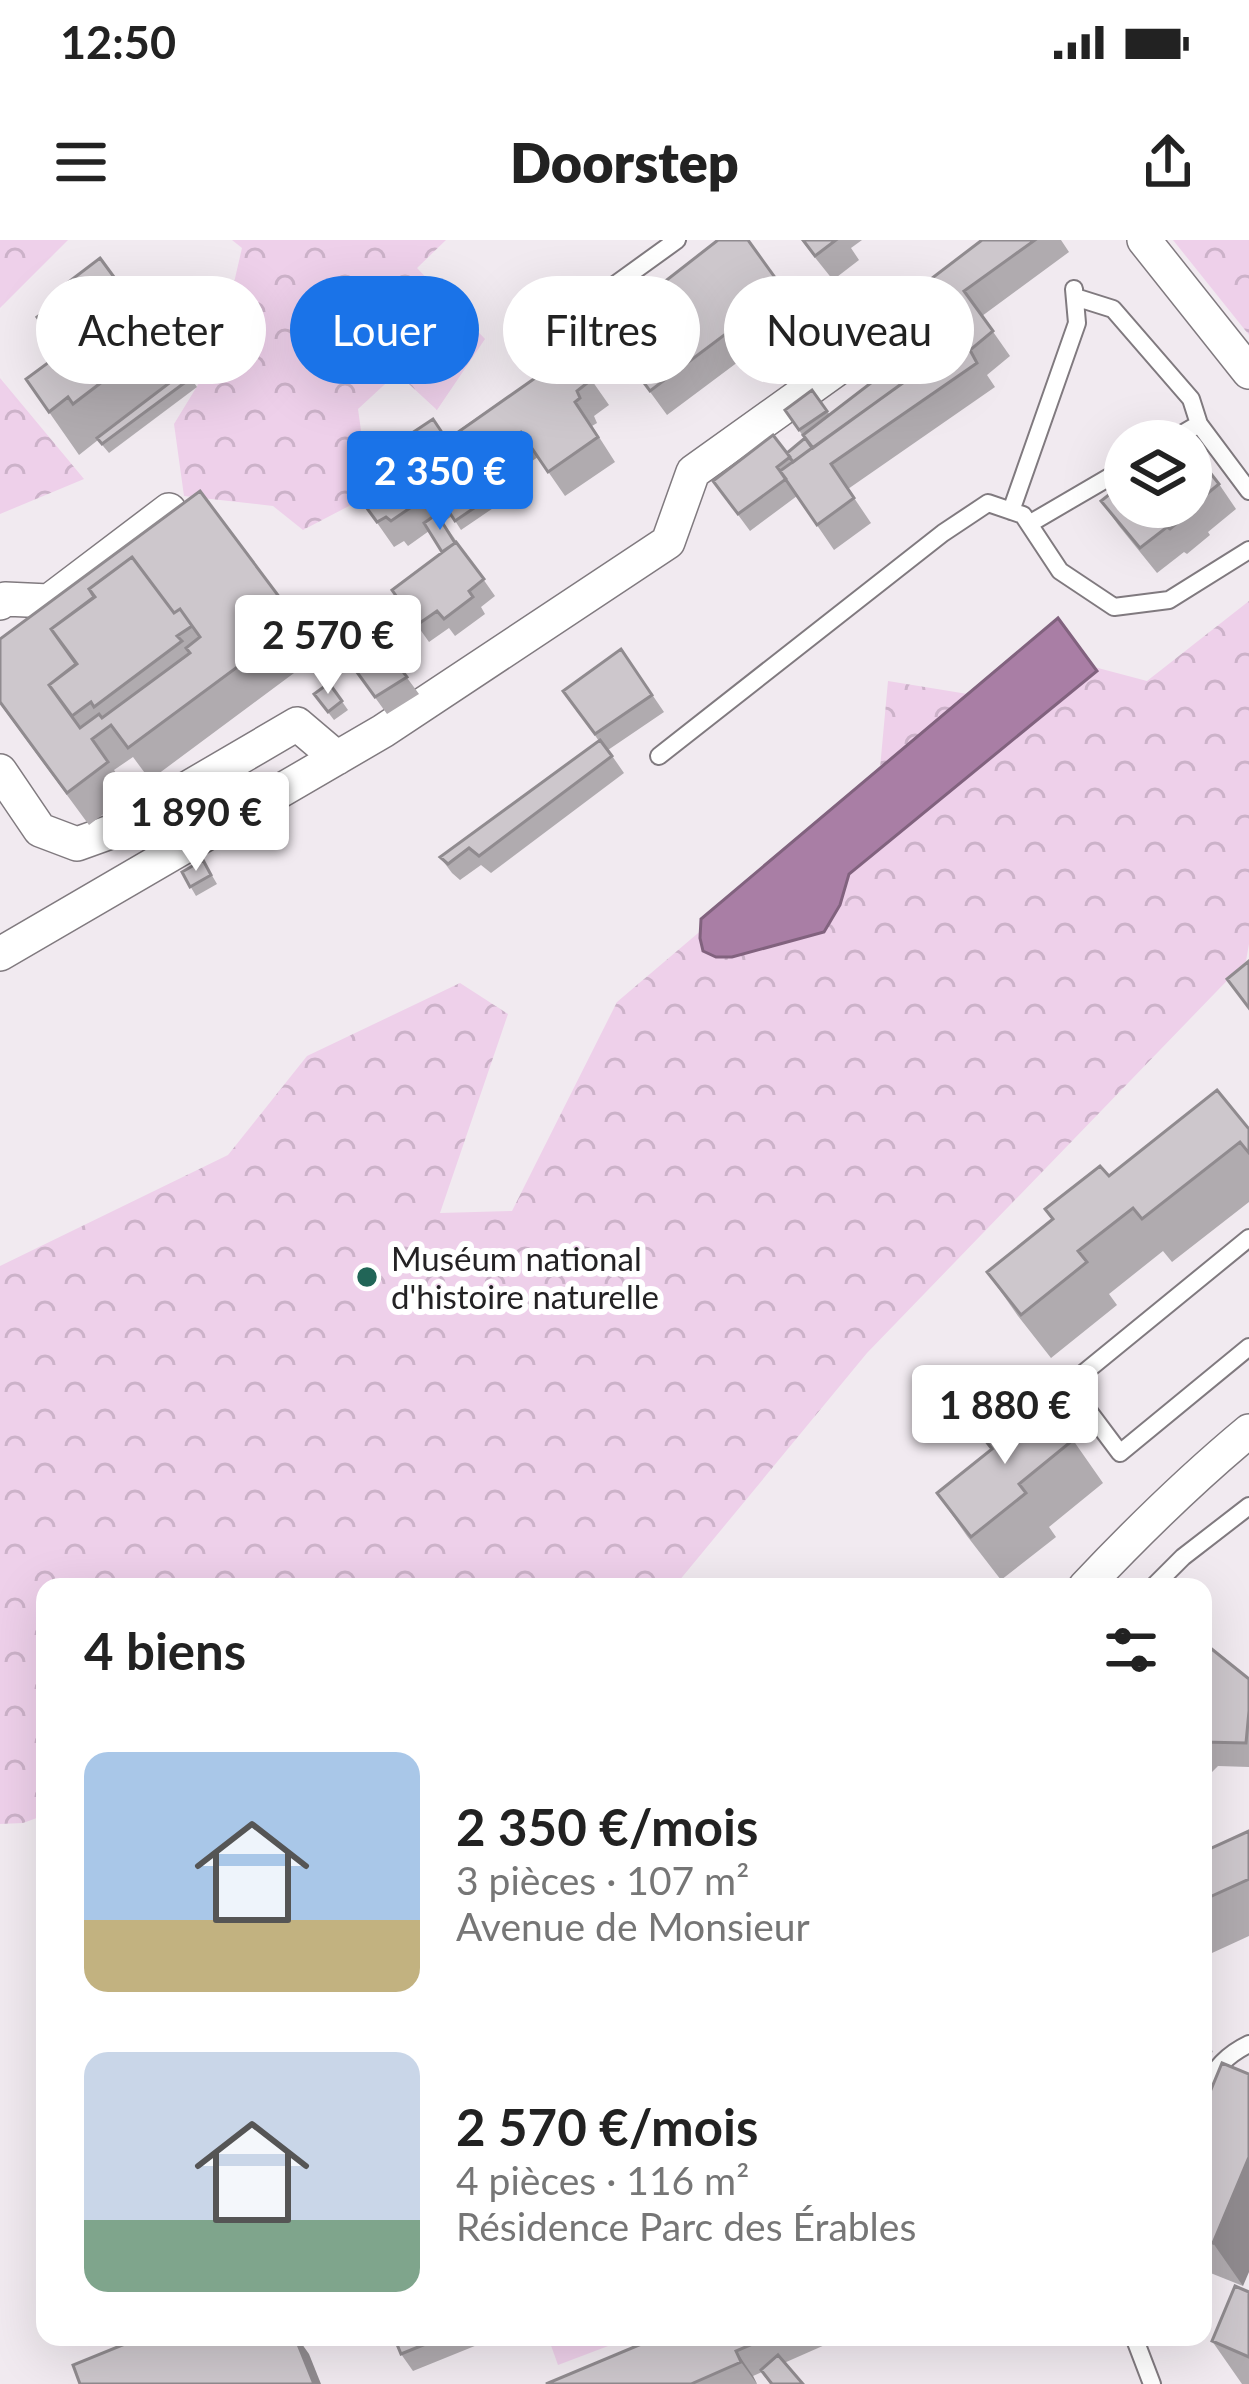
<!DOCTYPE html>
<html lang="fr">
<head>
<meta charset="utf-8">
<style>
  :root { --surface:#fff; --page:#f2f2f2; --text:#222; --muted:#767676; --accent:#1a73e8 }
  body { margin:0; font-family:Lato,sans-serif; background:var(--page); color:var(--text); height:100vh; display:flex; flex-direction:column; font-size:45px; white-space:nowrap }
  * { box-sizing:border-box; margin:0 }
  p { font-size:39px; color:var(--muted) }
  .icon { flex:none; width:66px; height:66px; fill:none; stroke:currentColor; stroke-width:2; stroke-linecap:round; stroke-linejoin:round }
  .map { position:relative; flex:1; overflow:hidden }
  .sheet { position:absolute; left:36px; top:1338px; width:1176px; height:768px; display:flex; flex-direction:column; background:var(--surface); border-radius:24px; box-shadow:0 12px 48px #0002 }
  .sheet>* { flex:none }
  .guide { position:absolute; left:36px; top:36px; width:1179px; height:108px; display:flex; gap:24px }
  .tools { position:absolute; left:1104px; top:180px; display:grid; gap:24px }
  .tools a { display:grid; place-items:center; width:108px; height:108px; border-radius:50%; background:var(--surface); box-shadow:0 12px 48px #0002; font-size:60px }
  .price { position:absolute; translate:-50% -102px; padding:0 27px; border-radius:12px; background:#fff; color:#222; font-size:39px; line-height:78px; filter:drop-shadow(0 3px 6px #0008) }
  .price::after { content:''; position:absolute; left:50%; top:72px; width:36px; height:27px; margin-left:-18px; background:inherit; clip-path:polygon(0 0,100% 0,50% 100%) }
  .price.current { background:var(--accent); color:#fff }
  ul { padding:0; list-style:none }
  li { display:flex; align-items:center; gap:36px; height:300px; padding:0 48px }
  li span { display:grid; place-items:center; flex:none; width:336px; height:240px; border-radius:24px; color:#555 }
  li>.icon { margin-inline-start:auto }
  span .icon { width:144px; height:144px; fill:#fffc; stroke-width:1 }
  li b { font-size:51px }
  h2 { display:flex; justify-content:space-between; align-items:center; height:144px; padding:0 48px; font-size:51px }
  .tag { padding:0 42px; border-radius:54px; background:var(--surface); box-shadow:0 12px 48px #0002; font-size:42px; line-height:108px }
  .tag.current { background:var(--accent); color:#fff }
  .status { display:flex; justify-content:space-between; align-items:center; height:84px; padding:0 60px; background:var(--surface); direction:ltr }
  .status svg { height:33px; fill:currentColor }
  header { display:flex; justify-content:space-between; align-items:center; height:156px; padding:0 48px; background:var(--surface); font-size:54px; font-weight:800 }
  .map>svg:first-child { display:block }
  .forest { fill:url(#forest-crowns) }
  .green { fill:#eed0ea }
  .water { fill:#a97ea5; stroke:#81627e; stroke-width:3 }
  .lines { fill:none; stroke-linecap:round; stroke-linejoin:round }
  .service-casing { stroke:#807a7f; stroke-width:20 }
  .minor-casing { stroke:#807a7f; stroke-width:36 }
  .service { stroke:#fff; stroke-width:16 }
  .minor { stroke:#fff; stroke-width:33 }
  .wall { fill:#b0abaf }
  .shaded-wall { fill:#908b8f }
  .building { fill:#cdc7cc; stroke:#908b8f; stroke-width:3; fill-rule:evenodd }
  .poi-dot { fill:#216557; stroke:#fff; stroke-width:4.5 }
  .labels { text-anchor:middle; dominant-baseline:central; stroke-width:12; stroke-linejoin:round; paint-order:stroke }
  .poi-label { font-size:33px; fill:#242224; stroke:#fff; text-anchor:start }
</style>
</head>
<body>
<div class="status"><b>12:50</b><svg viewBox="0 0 49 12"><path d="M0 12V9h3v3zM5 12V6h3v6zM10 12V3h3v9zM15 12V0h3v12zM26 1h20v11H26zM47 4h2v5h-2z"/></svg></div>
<header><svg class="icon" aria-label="menu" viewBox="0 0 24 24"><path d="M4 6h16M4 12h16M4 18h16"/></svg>Doorstep<svg class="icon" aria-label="share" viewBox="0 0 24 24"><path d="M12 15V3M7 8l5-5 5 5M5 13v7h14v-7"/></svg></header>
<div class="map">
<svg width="1249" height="2144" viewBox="0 0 1249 2144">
  <defs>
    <pattern id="forest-crowns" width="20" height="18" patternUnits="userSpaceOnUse" patternTransform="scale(3)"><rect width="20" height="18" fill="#eed0ea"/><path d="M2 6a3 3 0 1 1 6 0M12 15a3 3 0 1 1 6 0" fill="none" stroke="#ccb2c9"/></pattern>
  </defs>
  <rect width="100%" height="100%" fill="#f1eaf0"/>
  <path class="forest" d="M0 0H68L0 68Z
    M232 0H446L417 28 485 99 437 170 397 133 358 169 370 255 303 290 273 266 184 256 174 184 218 112 242 8Z
    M1173 0H1249V95Z
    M0 138 84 239 0 274Z
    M1249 361V704L1246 721 867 1113 674 1347H45V1575L23 1583 0 1584V1026L228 915 307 816 460 743 508 774 440 973 512 971 617 762 879 539 888 441 986 457 1049 415 1147 441Z"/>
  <path class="green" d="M548 2097H632L558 2125Z"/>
  <path class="water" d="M1058 378 1097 431 849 634 840 665 824 692 732 717H716L703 711 700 698 701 679Z"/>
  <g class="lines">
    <defs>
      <path id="service" d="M598 57 677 0
        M1075 57 1113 69 1191 159 1199 184 1249 251
        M1170 201 1199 184
        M1011 271 1077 83 1074 49
        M1029 284 1125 228
        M659 516 943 293 988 263 1023 275 1060 331 1114 367 1169 360 1249 310
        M1249 998 1069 1145 1120 1213 1249 1107
        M1153 1347 1183 1317 1249 1266
        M1203 1849C1216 1828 1226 1815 1249 1804
        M1134 2097 1152 2144"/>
      <path id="minor" d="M1144 0 1249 132
        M0 363 5 359 49 361 169 270
        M0 531 40 590 77 604 116 590 297 484 337 518
        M0 714 383 491 668 302 693 232 989 20 1006 0
        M1085 1347C1137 1292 1191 1239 1249 1191"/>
    </defs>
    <use href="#service" class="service-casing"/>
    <use href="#minor" class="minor-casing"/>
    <use href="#service" class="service"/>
    <use href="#minor" class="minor"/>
  </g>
  <path class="wall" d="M748 0 802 74 667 175 604 89Z
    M801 0H862L851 8 859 20 833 40Z
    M982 0H1061L1069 12 982 76 1010 116 987 135 995 147 848 249 871 283 834 310 797 256 750 291 713 241 787 213 805 199 785 170 812 150 830 175 961 98 923 45Z
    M125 52 149 68 156 63 199 124 188 134 197 147 109 213 98 200 79 215 26 139 56 117Z
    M572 112 609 165 594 176 597 183 592 186 615 222 565 256 538 217 495 246 505 260 461 290 452 276 443 282 495 356 481 367 485 374 455 396 449 388 429 402 392 350 442 312 429 291 408 306 404 301 394 307 366 267 375 261 404 228Z
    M1219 244 1236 269 1208 292 1210 295 1187 314 1184 312 1157 333 1119 286 1101 261Z
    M200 251 321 413 150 540 133 517 114 530 130 554 89 585 0 464Z
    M351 362 419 454 387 474 322 384Z
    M621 409 664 472 608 510 624 533 491 633 481 625 460 640 452 633 440 617 599 501 563 451Z
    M329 443 348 470 334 480 314 454Z
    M203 620 217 644 196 656 182 632Z
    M1249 889V962L1172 1022 1163 1011 1109 1054 1117 1065 1051 1118 1018 1076 987 1032 1109 936Z
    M1073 1200 1103 1243 1049 1287 1056 1297 1001 1340 967 1296 937 1253Z
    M1203 1402 1249 1439V1527L1218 1526 1203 1541Z
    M1249 1591V1696L1212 1713 1203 1700V1612Z
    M1203 1792 1213 1812 1203 1817Z
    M1203 1869 1243 2046 1203 2030Z
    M1249 2052V2144H1242L1212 2101Z
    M394 2097H497L413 2131 401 2114Z
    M658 2097H843L784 2123 803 2144H770L762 2132 753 2136 757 2144H546Z"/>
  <path class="shaded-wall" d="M1249 1917V2032L1243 2046 1213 2003Z
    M292 2097H297L309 2114 321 2144H314Z
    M736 2111 753 2136 757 2144 741 2122Z"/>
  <path class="building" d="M718 0H748L784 50 650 151 604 89Z
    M803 0H836L815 16Z
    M982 0H1035L964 51 993 91 970 110 977 123 831 224 854 258 817 285 780 231 963 100 923 45Z
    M100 18 133 63 141 56 149 68 156 63 169 81 157 90 161 97 73 164 68 157 49 172 26 139 56 117 42 96 48 92 37 77 68 54 62 47Z
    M133 47 140 57 133 63 125 52Z
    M949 83 962 100 813 208 803 195Z
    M572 112 591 140 577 151 580 158 575 162 598 197 548 232 521 192 391 281 386 277 377 282 366 267 375 261 369 253 404 228 391 207 433 179 447 200Z
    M185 131 191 138 102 204 97 198Z
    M812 150 827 171 799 190 785 170Z
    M773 195 790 217 777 227 786 239 738 274 713 241Z
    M805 198 812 208 793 222 787 213Z
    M1191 208 1219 244 1191 267 1193 270 1170 289 1167 287 1140 308 1101 261 1125 242V267H1191Z
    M489 238 499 251 455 281 446 267Z
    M200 251 298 382 128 508 111 485 92 499 108 522 67 553 0 462V399ZM132 317 174 373 180 369 200 397 186 408 190 413 102 478 99 474 80 488 49 445 76 424 51 389 94 357 89 349Z
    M437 274 455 303 442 312 424 283Z
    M456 302 484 339 469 351 473 357 444 379 437 371 417 385 392 350Z
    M132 317 174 373 180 369 192 386 177 396 182 401 94 467 91 462 72 476 49 445 77 424 51 389 95 357 89 349Z
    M351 362 407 437 375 457 322 384Z
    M621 409 652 455 595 494 563 451Z
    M329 443 342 461 328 472 314 454Z
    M600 500 612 516 479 616 469 608 448 624 440 617Z
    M203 620 211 635 190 647 182 632Z
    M1249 721V768L1227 739Z
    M1217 850 1249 889V913L1240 902 1142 979 1133 968 1078 1011 1087 1022 1021 1075 987 1032 1053 979 1045 969 1100 926 1109 936Z
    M1039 1156 1073 1200 1019 1244 1026 1253 971 1297 937 1253 992 1209 985 1200Z
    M1203 1402 1249 1439V1471L1246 1503 1203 1502Z
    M1249 1591V1639L1203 1660V1612Z
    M1222 1823 1249 1834V1917L1213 2003 1203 1999V1869Z
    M1235 2046 1249 2052V2117L1212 2101Z
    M142 2097H295L314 2144H80L73 2125Z
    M394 2097H443L401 2114Z
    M658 2097H769L736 2111 741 2122 691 2144H546Z
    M778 2115 803 2144H772L761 2130Z"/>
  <circle class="poi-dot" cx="367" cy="1037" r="12"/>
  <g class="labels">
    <g class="poi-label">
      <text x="391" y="1018">Muséum national<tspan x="391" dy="38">d'histoire naturelle</tspan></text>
    </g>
  </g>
</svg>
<div class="tools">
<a><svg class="icon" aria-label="layers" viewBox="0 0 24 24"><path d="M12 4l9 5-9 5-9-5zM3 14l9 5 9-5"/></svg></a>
</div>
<b class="price current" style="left:440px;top:293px">2 350 €</b>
<b class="price" style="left:328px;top:457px">2 570 €</b>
<b class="price" style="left:196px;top:634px">1 890 €</b>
<b class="price" style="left:1005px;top:1227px">1 880 €</b>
<div class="guide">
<a class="tag">Acheter</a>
<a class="tag current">Louer</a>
<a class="tag">Filtres</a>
<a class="tag">Nouveau</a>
</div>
<section class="sheet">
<h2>4 biens<svg class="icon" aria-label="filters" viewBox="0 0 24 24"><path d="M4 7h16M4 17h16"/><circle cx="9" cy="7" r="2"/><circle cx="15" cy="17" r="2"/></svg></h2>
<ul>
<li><span style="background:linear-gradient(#a9c7e8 70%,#c2b280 0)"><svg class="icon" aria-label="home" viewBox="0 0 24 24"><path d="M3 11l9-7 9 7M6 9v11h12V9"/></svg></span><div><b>2 350 €/mois</b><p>3 pièces · 107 m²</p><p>Avenue de Monsieur</p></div></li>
<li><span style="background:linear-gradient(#c9d6e8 70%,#7fa58c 0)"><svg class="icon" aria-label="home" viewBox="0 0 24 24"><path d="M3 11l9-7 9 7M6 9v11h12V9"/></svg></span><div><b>2 570 €/mois</b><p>4 pièces · 116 m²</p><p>Résidence Parc des Érables</p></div></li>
</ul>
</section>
</div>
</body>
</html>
